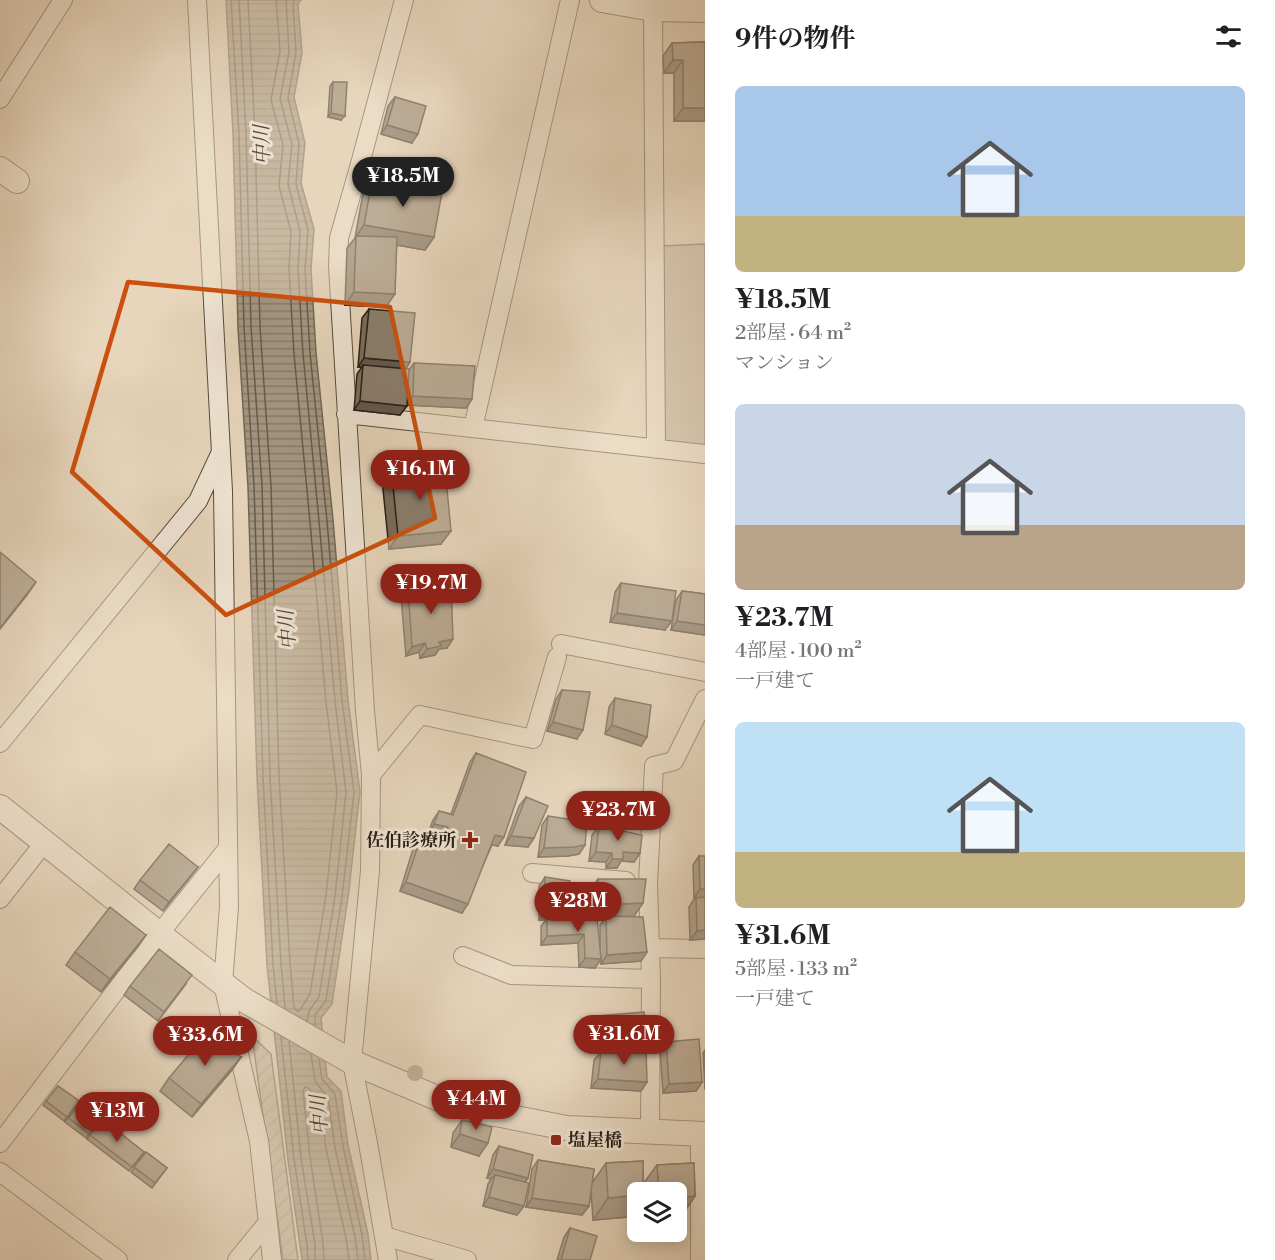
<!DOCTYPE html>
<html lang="ja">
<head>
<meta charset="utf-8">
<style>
  :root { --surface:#fff; --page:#f6f6f6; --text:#202124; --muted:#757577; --accent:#8f2418 }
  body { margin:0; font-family:"Libre Bodoni","Noto Serif JP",serif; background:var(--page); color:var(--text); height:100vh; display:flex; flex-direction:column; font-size:22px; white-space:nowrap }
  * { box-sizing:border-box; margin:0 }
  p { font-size:20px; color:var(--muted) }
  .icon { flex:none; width:33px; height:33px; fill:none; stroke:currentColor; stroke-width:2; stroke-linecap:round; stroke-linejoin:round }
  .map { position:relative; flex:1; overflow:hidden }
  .sheet { display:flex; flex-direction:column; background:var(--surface); width:570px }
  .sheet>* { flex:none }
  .tools { position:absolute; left:627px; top:1182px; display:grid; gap:12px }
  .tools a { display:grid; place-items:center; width:60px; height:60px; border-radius:9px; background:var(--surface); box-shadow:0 3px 15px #0003; font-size:30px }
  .price { position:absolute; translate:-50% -51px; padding:0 14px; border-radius:21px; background:var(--accent); color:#fff; font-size:20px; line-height:39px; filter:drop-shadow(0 2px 3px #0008) }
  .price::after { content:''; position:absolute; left:50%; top:36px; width:18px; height:14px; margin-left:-9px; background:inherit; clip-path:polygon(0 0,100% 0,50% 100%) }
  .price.current { background:#222; color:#fff }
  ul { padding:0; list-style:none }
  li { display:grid; align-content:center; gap:12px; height:318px; padding:0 30px }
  li span { display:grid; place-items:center; height:186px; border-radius:9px; color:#555 }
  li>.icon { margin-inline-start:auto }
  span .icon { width:108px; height:108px; fill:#fffc; stroke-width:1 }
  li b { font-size:26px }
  h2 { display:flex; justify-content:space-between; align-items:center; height:72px; padding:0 30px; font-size:26px }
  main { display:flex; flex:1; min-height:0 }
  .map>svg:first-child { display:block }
  .grass { fill:#c6b7a0; stroke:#766a5a; stroke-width:1.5 }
  .garden { fill:url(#garden-furrows); stroke:#766a5a; stroke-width:1.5 }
  .water { fill:url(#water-rules); stroke:#726657; stroke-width:1.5 }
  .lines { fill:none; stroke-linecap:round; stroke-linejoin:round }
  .shore { stroke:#665a4c; stroke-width:1.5 }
  .minor-casing { stroke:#564b3f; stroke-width:20 }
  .tertiary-casing { stroke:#564b3f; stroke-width:26 }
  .minor { stroke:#efe4d3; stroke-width:18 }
  .tertiary { stroke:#efe4d3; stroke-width:24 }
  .tree { fill:#978a77 }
  .wall { fill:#776c5d; stroke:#261d15; stroke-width:1.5; fill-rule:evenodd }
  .shaded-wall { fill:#61584c; stroke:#261d15; stroke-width:1.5 }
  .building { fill:#8a7d6c; stroke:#261d15; stroke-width:1.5 }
  .marked { fill:none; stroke:#cb500d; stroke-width:4.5; stroke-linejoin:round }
  .poi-dot { fill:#8f2418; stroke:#efe4d3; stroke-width:2 }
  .labels { text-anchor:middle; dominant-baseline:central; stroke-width:6; stroke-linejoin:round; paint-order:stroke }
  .poi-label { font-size:18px; font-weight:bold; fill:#261d15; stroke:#efe4d3; text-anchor:end }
  .water-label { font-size:20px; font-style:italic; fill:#52483c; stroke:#efe4d3 }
</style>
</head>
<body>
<main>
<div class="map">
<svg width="705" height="1260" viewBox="0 0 705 1260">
  <defs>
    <pattern id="garden-furrows" width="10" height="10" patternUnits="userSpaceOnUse" patternTransform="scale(1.5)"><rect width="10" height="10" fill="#c6b7a0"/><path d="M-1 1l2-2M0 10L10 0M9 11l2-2" fill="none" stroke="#aa9d89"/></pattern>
    <pattern id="water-rules" width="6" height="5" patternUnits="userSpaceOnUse" patternTransform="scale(1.5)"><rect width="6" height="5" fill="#a59783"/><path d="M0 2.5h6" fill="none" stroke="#867b6a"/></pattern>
  </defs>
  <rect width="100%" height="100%" fill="#e7d6bc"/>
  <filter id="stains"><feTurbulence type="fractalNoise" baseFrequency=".00333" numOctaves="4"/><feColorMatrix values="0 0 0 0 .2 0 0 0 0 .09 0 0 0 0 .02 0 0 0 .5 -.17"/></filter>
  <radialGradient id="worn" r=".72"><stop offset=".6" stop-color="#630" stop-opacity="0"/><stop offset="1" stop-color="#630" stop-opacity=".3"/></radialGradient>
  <path class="grass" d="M705 244V446L662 443V246Z"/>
  <path class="garden" d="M252 1036 271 1054 298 1260H283Z"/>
  <path class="water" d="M226 0H301L298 4 302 53 294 97 305 143 301 183 314 229 311 269 316 353 333 520 348 700 360 792 348 898 332 1004 321 1018 327 1077 341 1091 348 1145 368 1234 371 1260H302L288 1160 267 965 257 777 248 487 238 328 233 134Z"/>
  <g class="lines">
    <path class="shore" d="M231 0 239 134 244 327 254 486 263 777 273 964 277 1004
      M239 0 246 133 251 327 262 486 270 777 281 963 285 1008
      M248 0 255 133 260 327 271 486 279 776 290 963 294 1008 297 1011 300 1010 310 994 326 895 337 792 326 702 310 522 294 354 289 269 291 232 279 186 283 145 271 100 280 51 276 0
      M286 0 289 52 280 99 292 144 288 184 300 231 298 269 303 354 319 521 335 701 346 792 335 896 319 997 309 1011 307 1021
      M294 0 293 5 296 52 288 98 299 144 296 184 308 230 305 269 310 353 327 521 342 701 354 792 342 897 326 1000 315 1015V1025
      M281 1037 294 1159 307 1245 308 1260
      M289 1041 301 1158 315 1244V1260
      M311 1054 315 1081 328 1098 335 1148 355 1237 358 1260
      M319 1059 322 1079 335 1094 343 1146 362 1235 365 1260
      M324 1260 323 1243 310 1157 303 1091 305 1087 308 1088 320 1102 326 1149 346 1238 349 1260"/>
    <defs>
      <path id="minor" d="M197 0 223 491 229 907 223 984 259 1141 272 1260
        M653 9 656 449
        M0 99 63 0
        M346 414 705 454
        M473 428 570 0
        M561 644 705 672
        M0 743 198 501 220 454
        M371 775 420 715 533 739 557 657
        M532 873 626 881
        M0 899 44 843
        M650 948 705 949
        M463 956 511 975 651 979
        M650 1132 651 979 648 883 654 766 674 761 705 699
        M700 1134V1260
        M0 1143 159 934 228 848
        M0 1172 118 1260
        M384 1236 467 1260
        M237 1260 268 1222
        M388 1260 368 1143 352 1062 370 871 371 775 365 711 338 266 339 238 360 164 404 0"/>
      <path id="tertiary" d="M602 0 653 9 705 10
        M0 169 17 181
        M0 807 159 934 244 1000 352 1062 444 1101 496 1114 566 1128 705 1134"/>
    </defs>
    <use href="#minor" class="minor-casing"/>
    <use href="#tertiary" class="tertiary-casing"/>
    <use href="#minor" class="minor"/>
    <use href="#tertiary" class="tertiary"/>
  </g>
  <g class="tree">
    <circle cx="415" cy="1073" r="8"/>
    <circle cx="479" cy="1091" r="8"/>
  </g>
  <path class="wall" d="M705 42V121H674V73H664L663 56 672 43Z
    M333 82 341 120 328 117 330 86Z
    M395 97 412 143 381 134 388 106Z
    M372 180 434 237 425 250 397 245 386 307 345 305 347 248 355 238 363 193Z
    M369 309 410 362 406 369 409 370 414 363 472 399 466 408 407 405 400 415 354 410 357 374 362 367H358L362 318Z
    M391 466 428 481 441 544 389 549 382 479Z
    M621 583 665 630 610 622 615 592Z
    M408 588 447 648 439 649 435 655 420 658 419 652 406 656 401 597Z
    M682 591 705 594V635L671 630 676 600Z
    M562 690 577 739 547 731 556 699Z
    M615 698 641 746 605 734 609 707Z
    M476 753 498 846 492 845 462 913 400 891 413 849 420 840 437 846 442 836 428 833 433 820 439 811 451 814 470 762Z
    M526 797 534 838 528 847 505 845 519 806Z
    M548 816 585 845 579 854 568 856 538 857 542 825Z
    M599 826 640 853 634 862 621 861 617 868H606V862L589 861 592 835Z
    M699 856 705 939 690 940 689 907 695 898H694L693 865Z
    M198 867 163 911 134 889 140 880Z
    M545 877 571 895 589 896V892L598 879 634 916H622L641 961 601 964V959L595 968 579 967 578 943 541 945V926L546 920H539V886ZM606 917 600 925V955L592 918Z
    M146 935 101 992 66 965 75 952Z
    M186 984 158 1021 124 995 130 986Z
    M597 1016 645 1030 639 1039 623 1038 616 1049H588L591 1025Z
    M666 1042 702 1082 696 1091 663 1093 660 1051Z
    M705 1050V1090L703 1053Z
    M601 1052 647 1082 641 1091 591 1088 594 1060Z
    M241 1057 232 1070 192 1117 160 1091 169 1078Z
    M58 1086 79 1101 64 1121 43 1105Z
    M80 1102 101 1118 86 1138 65 1122Z
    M102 1119 144 1152 129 1171 87 1139Z
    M462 1120 479 1156 451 1147 453 1133Z
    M499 1146 528 1178 525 1182 524 1206 517 1215 483 1206 488 1184 491 1179 487 1178 493 1155Z
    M146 1152 167 1168 152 1188 131 1172Z
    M538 1160 594 1169 592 1183 606 1163 643 1161V1184L657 1165 694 1163 695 1196 680 1218 676 1219V1192H638V1203L628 1217 593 1220 591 1191 589 1206 582 1215 526 1207 532 1169Z
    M570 1228 590 1260H557L564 1237Z"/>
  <path class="shaded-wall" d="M673 60H683L674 73H664Z
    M683 108H705V121H674Z
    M331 113 345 116 341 120 328 117Z
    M387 125 418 134 412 143 381 134Z
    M364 225 434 237 425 250 356 238V236L355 238Z
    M354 292 395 294 386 307 345 305Z
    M364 358 410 362 404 371 363 365 362 367H358Z
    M413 396 472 399 466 408 406 405Z
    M360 401 407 406 400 415 354 410Z
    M451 531 441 544 389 549 398 536Z
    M36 582 27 595 0 629V628Z
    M617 613 672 621 665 630 610 622Z
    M677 621 705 625V635L671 630Z
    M453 639 447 648 439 649 435 655 420 658 427 649 439 642Z
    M425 643 419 652 406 656 412 647Z
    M553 722 583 730 577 739 547 731Z
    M612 725 647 737 641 746 605 734Z
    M434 824 448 827 442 836 428 833Z
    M495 835 504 837 498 846 489 844Z
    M511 836 534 838 528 847 505 845Z
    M585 845 579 854 568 856 538 857 544 848Z
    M596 852 612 853 606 862 589 861Z
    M623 852 640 853 634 862 621 861 617 868H606L612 859Z
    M198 867 191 876 163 911 169 902Z
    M406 882 468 904 462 913 400 891Z
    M700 889H705V898H694Z
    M643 903 634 916 588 918 597 905Z
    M545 911H588L582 920 547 918 546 920H539Z
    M705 930V939L690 940 697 931Z
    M584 934 578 943 541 945 547 936Z
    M146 935 137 948 101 992 110 979Z
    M647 952 641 961 601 964 607 955Z
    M585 958 601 959 595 968 579 967Z
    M626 1029 645 1030 639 1039 620 1038Z
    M594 1040H623L616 1049H588Z
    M241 1057 232 1070 192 1117 201 1104Z
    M598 1079 647 1082 641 1091 591 1088Z
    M702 1082 696 1091 663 1093 669 1084Z
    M460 1134 488 1143 479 1156 451 1147Z
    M493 1169 528 1178 521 1187 495 1175 491 1179 487 1178Z
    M638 1195V1203L628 1217 593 1220 608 1198Z
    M695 1196 680 1218 676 1219V1198Z
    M489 1197 524 1206 517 1215 483 1206Z
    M532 1198 589 1206 582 1215 526 1207Z"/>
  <path class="building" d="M705 42V108H683V60H673L672 43Z
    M333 82H347L345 116 331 113Z
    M395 97 426 106 418 134 387 125Z
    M372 180 442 192 434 237 364 225Z
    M356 236 397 237 395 294 354 292Z
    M369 309 415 313 410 362 364 358Z
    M414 363 475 366 472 399 413 396Z
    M363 365 409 369 407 406 360 401Z
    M427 463 428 481 446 479 451 531 398 536 391 466Z
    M0 552 36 582 0 628Z
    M621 583 676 591 672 621 617 613Z
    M451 584 453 639 439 642 441 646 427 649 425 643 412 647 408 588Z
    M682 591 705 594V625L677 621Z
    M562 690 590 692 583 730 553 722Z
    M615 698 651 705 647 737 612 725Z
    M476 753 526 772 504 837 495 835 468 904 406 882 420 840 439 847 448 827 434 824 439 811 453 815Z
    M526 797 548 806 534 838 511 836Z
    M548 816 587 822 585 845 574 847 544 848Z
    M599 826 642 835 640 853 623 852V859H612V853L596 852Z
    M169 844 198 867 169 902 140 880Z
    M699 856H705V889H700Z
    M545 877 570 881 571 895 589 896 588 911H545Z
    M598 879H646L643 903 597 905Z
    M705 897V930L697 931 696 898Z
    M110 907 146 935 110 979 75 952Z
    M606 916 643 917 647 952 607 955Z
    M547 918H597L601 959 585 958 584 934 547 936Z
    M159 949 192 975 164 1012 130 986Z
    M644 1012 645 1030 626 1029 623 1040H594L597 1016Z
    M209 1030 241 1057 201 1104 169 1078Z
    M699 1039 702 1082 669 1084 666 1042Z
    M646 1049 647 1082 598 1079 601 1052Z
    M58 1086 79 1101 67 1117 46 1101Z
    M80 1102 101 1118 89 1134 69 1118Z
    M102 1119 144 1152 132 1167 90 1135Z
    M462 1120 492 1127 488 1143 460 1134Z
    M499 1146 533 1155 528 1178 493 1169Z
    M146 1152 167 1168 155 1183 134 1167Z
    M538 1160 594 1169 589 1206 532 1198Z
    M643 1161V1192H638V1195L608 1198 606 1163Z
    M694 1163 695 1196 676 1198V1192H659L657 1165Z
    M495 1175 529 1183 524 1206 489 1197Z
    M570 1228 597 1236 590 1260H561Z"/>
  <path d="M0 0H705V1260H0ZM128 282 390 307 435 518 226 615 72 472Z" fill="#e7d6bc" fill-opacity=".55" fill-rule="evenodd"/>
  <path class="marked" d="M128 282 390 307 435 518 226 615 72 472Z"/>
  <g class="poi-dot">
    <path d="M467 831h6v6h6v6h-6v6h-6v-6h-6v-6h6z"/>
    <rect x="550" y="1134" width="12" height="12" rx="3"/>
  </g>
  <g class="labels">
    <g class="poi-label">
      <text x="456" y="840">佐伯診療所</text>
      <text x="568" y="1140" text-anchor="start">塩屋橋</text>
    </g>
    <g class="water-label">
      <text transform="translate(263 145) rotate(-92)">中川</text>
      <text transform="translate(288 630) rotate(-94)">中川</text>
      <text transform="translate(320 1115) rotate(-94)">中川</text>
    </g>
  </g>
  <rect width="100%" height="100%" filter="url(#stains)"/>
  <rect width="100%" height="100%" fill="url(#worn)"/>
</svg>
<div class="tools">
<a><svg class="icon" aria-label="layers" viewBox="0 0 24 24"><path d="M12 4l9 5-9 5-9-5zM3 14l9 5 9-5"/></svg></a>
</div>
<b class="price current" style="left:403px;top:208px">¥18.5M</b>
<b class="price" style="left:420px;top:501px">¥16.1M</b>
<b class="price" style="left:431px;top:615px">¥19.7M</b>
<b class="price" style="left:618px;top:842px">¥23.7M</b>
<b class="price" style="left:578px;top:933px">¥28M</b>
<b class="price" style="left:624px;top:1066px">¥31.6M</b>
<b class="price" style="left:205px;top:1067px">¥33.6M</b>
<b class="price" style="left:476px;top:1131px">¥44M</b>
<b class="price" style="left:117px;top:1143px">¥13M</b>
</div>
<section class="sheet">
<h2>9件の物件<svg class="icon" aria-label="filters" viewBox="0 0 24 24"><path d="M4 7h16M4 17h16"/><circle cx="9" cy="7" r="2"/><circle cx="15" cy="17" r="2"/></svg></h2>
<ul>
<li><span style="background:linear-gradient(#a9c7e8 70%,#c2b280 0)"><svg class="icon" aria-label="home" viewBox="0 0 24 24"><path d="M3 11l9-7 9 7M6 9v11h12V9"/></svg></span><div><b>¥18.5M</b><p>2部屋 · 64 m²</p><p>マンション</p></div></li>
<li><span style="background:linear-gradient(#c9d6e8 65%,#b9a48a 0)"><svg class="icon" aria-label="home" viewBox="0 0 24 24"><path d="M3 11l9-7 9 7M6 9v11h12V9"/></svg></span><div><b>¥23.7M</b><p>4部屋 · 100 m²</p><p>一戸建て</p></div></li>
<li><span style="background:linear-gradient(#bfe0f5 70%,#c2b280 0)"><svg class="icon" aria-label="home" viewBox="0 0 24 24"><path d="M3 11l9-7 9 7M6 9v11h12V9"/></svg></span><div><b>¥31.6M</b><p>5部屋 · 133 m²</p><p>一戸建て</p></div></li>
</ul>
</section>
</main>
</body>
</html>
